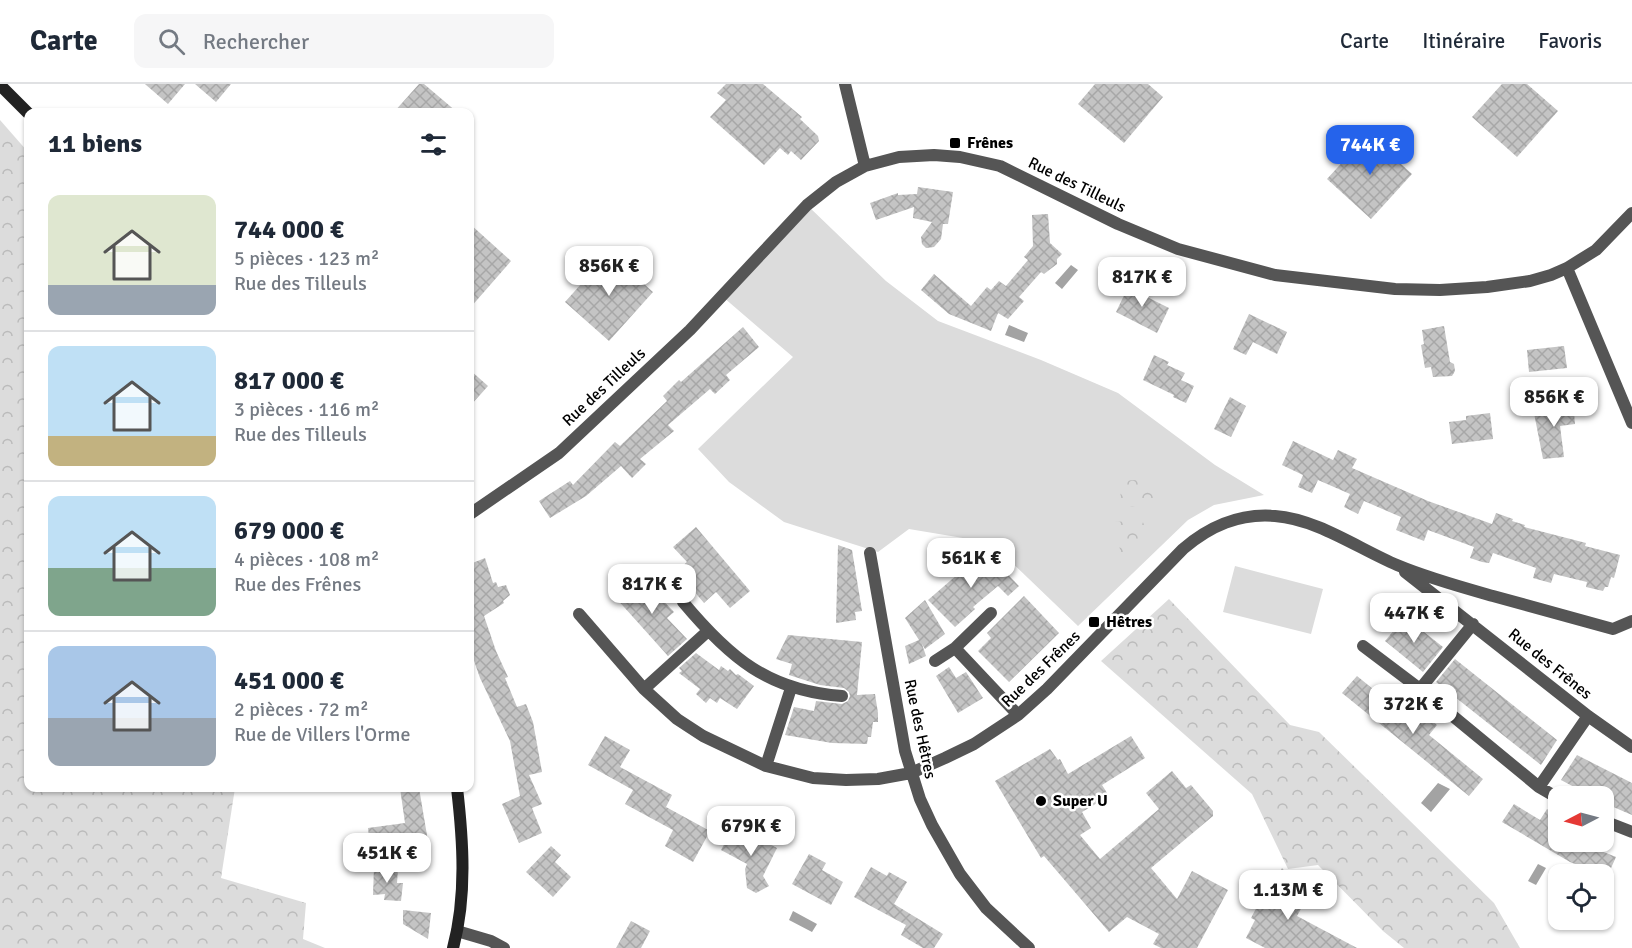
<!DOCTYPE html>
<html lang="fr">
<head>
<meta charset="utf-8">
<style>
  :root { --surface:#fff; --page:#f6f6f7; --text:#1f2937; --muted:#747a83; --line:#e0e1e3; --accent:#2563eb }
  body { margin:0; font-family:Signika,sans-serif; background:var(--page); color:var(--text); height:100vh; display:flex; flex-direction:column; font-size:22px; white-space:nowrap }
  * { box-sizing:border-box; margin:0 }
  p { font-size:20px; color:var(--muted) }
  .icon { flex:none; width:33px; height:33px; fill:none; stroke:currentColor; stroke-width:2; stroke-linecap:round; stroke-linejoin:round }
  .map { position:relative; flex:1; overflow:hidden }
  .details { position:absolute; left:24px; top:24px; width:450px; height:684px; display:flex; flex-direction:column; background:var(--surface); border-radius:12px; box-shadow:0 2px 4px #0004 }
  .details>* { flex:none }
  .needle { width:39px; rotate:264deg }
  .controls { position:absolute; left:1548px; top:702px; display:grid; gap:12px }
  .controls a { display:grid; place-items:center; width:66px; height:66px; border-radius:12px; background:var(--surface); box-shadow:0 2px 4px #0004; font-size:30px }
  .price { position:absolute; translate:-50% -51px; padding:0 14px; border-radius:12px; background:#fff; color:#222; font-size:20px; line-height:39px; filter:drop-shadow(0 2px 3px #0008) }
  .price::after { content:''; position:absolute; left:50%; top:36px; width:18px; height:14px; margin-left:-9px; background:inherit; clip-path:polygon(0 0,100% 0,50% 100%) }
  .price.active { background:var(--accent); color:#fff }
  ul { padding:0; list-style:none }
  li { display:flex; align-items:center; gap:18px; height:150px; padding:0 24px }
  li+li { border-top:2px solid var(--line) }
  li span { display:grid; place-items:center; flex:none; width:168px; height:120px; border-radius:12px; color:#555 }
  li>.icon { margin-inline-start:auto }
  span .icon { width:72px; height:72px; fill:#fffc; stroke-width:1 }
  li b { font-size:26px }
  h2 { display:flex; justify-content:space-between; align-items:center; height:72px; padding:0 24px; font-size:26px }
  header { display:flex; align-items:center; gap:36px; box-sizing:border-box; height:84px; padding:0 30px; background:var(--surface); border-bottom:2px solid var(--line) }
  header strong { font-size:28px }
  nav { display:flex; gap:33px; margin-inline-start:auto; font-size:21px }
  .search { width:420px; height:54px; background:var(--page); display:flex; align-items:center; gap:15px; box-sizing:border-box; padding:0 21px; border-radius:12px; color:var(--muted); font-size:22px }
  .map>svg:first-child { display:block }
  .grass { fill:#dcdcdc }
  .forest { fill:url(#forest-crowns) }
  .water { fill:#a3a3a3 }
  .building { fill:url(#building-cross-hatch) }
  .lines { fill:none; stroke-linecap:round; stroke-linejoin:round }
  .street { stroke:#555; stroke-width:12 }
  .secondary { stroke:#222; stroke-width:12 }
  .poi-dot { fill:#000; stroke:#fff; stroke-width:2 }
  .labels { text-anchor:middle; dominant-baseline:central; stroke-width:5; stroke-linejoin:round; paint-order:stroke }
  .poi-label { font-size:16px; font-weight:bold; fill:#000; stroke:#fff; text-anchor:start }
  .street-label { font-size:16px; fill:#000; stroke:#fff }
</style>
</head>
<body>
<header>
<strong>Carte</strong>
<div class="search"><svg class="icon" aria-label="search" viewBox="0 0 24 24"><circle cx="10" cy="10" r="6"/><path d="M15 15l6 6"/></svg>Rechercher</div>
<nav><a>Carte</a><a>Itinéraire</a><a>Favoris</a></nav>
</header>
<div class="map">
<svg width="1632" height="864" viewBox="0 0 1632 864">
  <defs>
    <pattern id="forest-crowns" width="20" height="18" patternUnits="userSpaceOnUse" patternTransform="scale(1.5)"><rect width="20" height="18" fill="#dcdcdc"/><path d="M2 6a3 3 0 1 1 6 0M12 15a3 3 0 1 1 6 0" fill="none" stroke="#bbb"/></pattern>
    <pattern id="building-cross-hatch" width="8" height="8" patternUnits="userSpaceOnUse" patternTransform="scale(1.5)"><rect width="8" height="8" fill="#c4c4c4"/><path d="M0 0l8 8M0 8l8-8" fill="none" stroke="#a7a7a7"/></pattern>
  </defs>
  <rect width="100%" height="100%" fill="#fff"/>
  <path class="grass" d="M807 121 886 197 938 237 1041 276 1118 309 1215 381 1264 411 1214 421 1188 436 1078 542 1004 471 963 454 909 445 878 468 784 438 729 398 698 365 793 273 723 213Z
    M1235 482 1323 505 1311 550 1223 528Z"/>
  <path class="forest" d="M0 36 28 68V704H235L221 794 306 819 303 855 325 864H0Z
    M1154 395 1156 421 1121 423 1120 397Z
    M1142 436 1148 450 1122 477 1115 438Z
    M1169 515 1290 641 1319 648 1494 819 1520 864H1404L1383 847 1318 781 1288 785 1252 710 1101 577Z"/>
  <path class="water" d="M1071 181 1078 186 1062 205 1055 199Z
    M1009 241 1028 249 1024 258 1005 251Z
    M1438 699 1450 705 1431 728 1421 719Z
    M1538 780 1546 784 1536 801 1528 797Z
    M793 827 817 840 812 848 789 836Z"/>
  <path class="building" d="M145 0H185L168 20Z
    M195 0H231L216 18Z
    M419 0H424L457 28H394Z
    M726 0H763L802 33 800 35 818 52 819 57 801 76 791 67 788 71 780 64 764 81 710 33 726 16 717 9Z
    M1095 0H1148L1163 13 1124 59 1078 20Z
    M1502 0H1527L1558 27 1517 73 1472 33Z
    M1368 50 1412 90 1371 135 1327 95Z
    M918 103 953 108 948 140H943L941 155 934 163 926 164 922 160 921 153 932 138 913 134 914 123 876 136 870 119 898 109V111L917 110Z
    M1048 130 1050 159 1062 170 1057 175V180L1044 190 1041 188 1019 213 1024 217 1008 235 998 229 991 247 949 230 921 206 934 190 971 222 987 203 991 206 999 197 1006 202 1028 176 1024 173 1033 162 1032 131Z
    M470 140 511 177 470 224Z
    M609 169 653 208 609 257 565 218Z
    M1131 197 1146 205 1143 211 1169 224 1157 249 1116 228Z
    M1249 230 1287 248 1277 270 1253 258 1246 271 1233 265Z
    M1444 242 1450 278 1454 280 1455 287 1452 292 1433 293 1431 283 1425 284 1421 261 1424 260 1422 246Z
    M743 243 759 263 726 291 730 296 715 310 710 305 668 341 674 347 640 375 646 380 632 394 621 382 586 412 550 434 539 417 570 397 573 401 615 358 620 362 667 317 663 312 679 296 681 298Z
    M1564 262 1567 284 1529 288 1527 266Z
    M1154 271 1169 278 1167 281 1185 289 1181 296 1194 302 1186 319 1173 313 1174 311 1143 296Z
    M470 286 488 302 470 322Z
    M1230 313 1246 322 1231 353 1214 345Z
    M1573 317 1575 340 1560 342 1564 373 1543 375 1534 329 1552 327 1551 320Z
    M1490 329 1493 355 1452 360 1449 338 1466 336V332Z
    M1293 357 1333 376 1338 366 1357 375 1352 384 1428 417 1492 440 1496 429 1513 435 1512 437 1525 441 1524 443 1586 459 1585 462 1620 471 1614 494 1611 493 1608 503H1605L1603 507 1586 503 1587 498 1554 490 1551 499 1533 494 1536 484 1493 469 1489 479 1482 478 1470 474 1474 463 1428 446 1424 457 1396 446 1401 433 1364 417 1358 430 1344 423 1350 410 1318 396 1312 409 1298 403 1303 391 1282 381Z
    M696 443 750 507 730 524 716 508 704 519 677 487 687 478 673 463Z
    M838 461 852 466 862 527 855 528 856 536 836 539Z
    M987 469 1019 502 1008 512 998 502 973 523 975 525 955 543 928 516 965 484 967 486Z
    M485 474 493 499 496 498 498 503 506 501 510 511 503 517 504 519 484 532 496 567 508 593 505 594 517 623 526 620 533 638 542 688 529 691 542 720 532 724 542 749 519 759 502 720 520 712 510 657 480 594 470 565V480Z
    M640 492 674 528 667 534 687 555 668 572 615 513Z
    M1024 512 1059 549 1009 598 978 567 991 554 987 549Z
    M925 516 945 550 925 565 922 560 926 572 909 580 905 562 919 556 905 534Z
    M1405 533 1443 563 1423 588 1385 557Z
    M788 551 862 558 857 611 875 610 878 629V638H873L871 653H868L867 660 832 659 785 651 794 623 814 627 816 617 842 620 848 617 850 612 849 608 844 604 820 601 789 591 792 580 776 575Z
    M696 569 719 586 721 582 728 587 730 585 736 591 738 590 754 602 737 625 720 614 717 619 710 614 706 619 696 610 700 605 679 589 682 587 679 584Z
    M1455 575 1557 656 1541 681 1436 598Z
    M949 583 956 594 966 588 983 614 958 629 936 592Z
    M1357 592 1417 641 1425 631 1437 641 1429 651 1483 695 1469 712 1342 609Z
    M605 652 630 666 620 683 672 711 666 723 710 747 693 778 665 762 673 746 625 720 633 706 588 681Z
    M1131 652 1145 674 1102 701 1109 712 1082 728 1091 744 1080 751 1100 775 1159 725 1146 709 1172 687 1186 704 1191 701 1213 727V732L1151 784 1177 815 1192 787 1228 806 1197 864H1161L1153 860 1159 850 1127 833 1109 848 1044 772 1041 774 995 697 1050 665 1058 676 1060 675 1068 690Z
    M1577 671 1632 699V731L1604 719V712H1591L1561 696Z
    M400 704H419L430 769 398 773 397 757 370 761 368 744 405 739Z
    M1514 720 1540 736 1547 725 1558 732 1553 743 1558 746V758H1579L1616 773 1607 793 1570 778 1502 738Z
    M734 742 777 764 763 792 769 802 756 809 747 804 745 785 747 780 721 766Z
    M551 762 561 771 555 778 571 793 553 813 526 788Z
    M809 770 826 779 822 786 843 798 831 821 792 800Z
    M374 783 398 784 397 799H403L401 817 384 816 385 810 373 811Z
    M871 783 887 792 889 788 907 798 894 820 943 850 934 864H923L901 851 906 841 854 813Z
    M1282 784 1307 814 1297 832 1357 864H1265L1246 854 1255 836 1251 834 1261 815 1265 817Z
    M403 826 431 829 428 855 403 840Z
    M631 837 650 847 641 864H616Z"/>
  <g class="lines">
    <path class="street" d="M845 0 865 82
      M1567 184 1632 339
      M470 430 559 369 690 246 807 121 836 98 865 82 899 73 934 71 960 73 1000 82 1118 140 1178 165 1275 191 1395 205 1440 206 1487 203 1530 197 1551 191 1567 184 1596 166 1632 129
      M870 469 905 667 920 715 932 741 960 790 986 824 1029 864
      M1405 488 1588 632 1632 663
      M683 518C729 573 768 607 842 612
      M579 530 644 605 677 635 703 652 766 682 813 694 846 696 878 695 911 689 945 674 974 660 1018 631 1047 605 1183 465C1210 442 1239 429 1275 432 1317 435 1359 465 1397 481 1428 494 1461 503 1493 512 1533 523 1573 534 1613 545L1632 537
      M1363 562 1420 605 1539 703 1558 714
      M955 564 1018 631
      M935 577 955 564 991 529
      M644 605 708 547
      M1420 605 1473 540
      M766 682 791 604
      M1539 703 1588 632
      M1604 737 1632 748
      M457 847 491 857 504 864"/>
    <path class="secondary" d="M0 1 28 29
      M453 864C467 812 463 756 457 704"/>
  </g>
  <g class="poi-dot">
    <rect x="949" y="53" width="12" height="12" rx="3"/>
    <rect x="1088" y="532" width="12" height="12" rx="3"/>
    <circle cx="1041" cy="717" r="6"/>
  </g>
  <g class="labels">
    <g class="poi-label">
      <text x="967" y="59">Frênes</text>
      <text x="1106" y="538">Hêtres</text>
      <text x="1053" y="717">Super U</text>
    </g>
    <g class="street-label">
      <text transform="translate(1077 101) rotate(26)">Rue des Tilleuls</text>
      <text transform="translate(604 303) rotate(-43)">Rue des Tilleuls</text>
      <text transform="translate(1550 580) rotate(39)">Rue des Frênes</text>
      <text transform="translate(1041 585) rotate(-44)">Rue des Frênes</text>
      <text transform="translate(920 645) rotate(78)">Rue des Hêtres</text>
    </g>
  </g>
</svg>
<div class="controls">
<a><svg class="needle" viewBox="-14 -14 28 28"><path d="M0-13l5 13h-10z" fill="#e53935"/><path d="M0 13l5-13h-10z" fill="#747a83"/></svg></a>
<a><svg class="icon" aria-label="locate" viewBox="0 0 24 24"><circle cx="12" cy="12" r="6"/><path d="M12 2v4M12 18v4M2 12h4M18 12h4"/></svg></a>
</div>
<b class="price active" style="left:1370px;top:92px">744K €</b>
<b class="price" style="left:609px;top:213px">856K €</b>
<b class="price" style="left:1142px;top:224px">817K €</b>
<b class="price" style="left:1554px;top:344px">856K €</b>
<b class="price" style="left:971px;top:505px">561K €</b>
<b class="price" style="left:652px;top:531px">817K €</b>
<b class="price" style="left:1414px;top:560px">447K €</b>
<b class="price" style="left:1413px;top:651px">372K €</b>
<b class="price" style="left:751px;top:773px">679K €</b>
<b class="price" style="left:387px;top:800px">451K €</b>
<b class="price" style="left:1288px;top:837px">1.13M €</b>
<section class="details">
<h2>11 biens<svg class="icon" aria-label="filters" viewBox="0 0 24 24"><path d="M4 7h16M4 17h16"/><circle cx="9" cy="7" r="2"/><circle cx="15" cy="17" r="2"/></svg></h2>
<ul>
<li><span style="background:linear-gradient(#dfe7d0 75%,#9aa5b1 0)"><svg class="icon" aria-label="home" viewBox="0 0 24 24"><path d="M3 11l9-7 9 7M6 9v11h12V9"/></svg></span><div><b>744 000 €</b><p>5 pièces · 123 m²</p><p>Rue des Tilleuls</p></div></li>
<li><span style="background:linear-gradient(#bfe0f5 75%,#c2b280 0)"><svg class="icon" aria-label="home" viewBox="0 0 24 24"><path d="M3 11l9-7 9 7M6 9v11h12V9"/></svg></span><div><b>817 000 €</b><p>3 pièces · 116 m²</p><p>Rue des Tilleuls</p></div></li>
<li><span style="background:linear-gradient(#bfe0f5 60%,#7fa58c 0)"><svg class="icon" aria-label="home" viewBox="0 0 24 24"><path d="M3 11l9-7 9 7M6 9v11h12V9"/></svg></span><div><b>679 000 €</b><p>4 pièces · 108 m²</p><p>Rue des Frênes</p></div></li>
<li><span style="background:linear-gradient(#a9c7e8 60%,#9aa5b1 0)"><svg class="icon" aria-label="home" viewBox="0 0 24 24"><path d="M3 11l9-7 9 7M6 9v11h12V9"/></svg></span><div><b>451 000 €</b><p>2 pièces · 72 m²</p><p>Rue de Villers l'Orme</p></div></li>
</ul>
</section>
</div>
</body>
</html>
